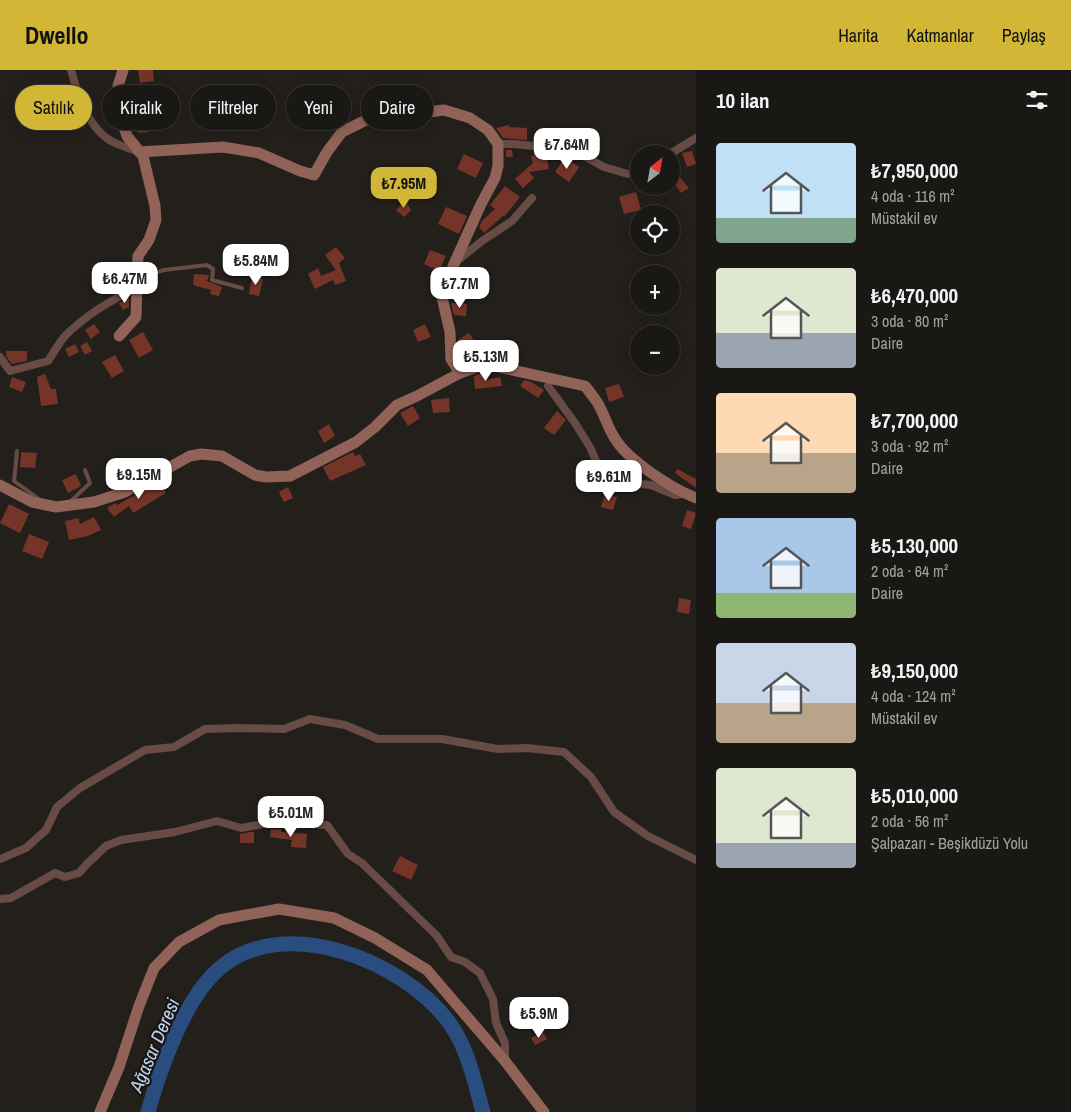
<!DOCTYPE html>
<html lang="tr">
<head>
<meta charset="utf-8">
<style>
  :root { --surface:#1a1815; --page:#23211e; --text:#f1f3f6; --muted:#9fa0a0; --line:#383734; --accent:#d2b736 }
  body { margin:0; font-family:"Archivo Narrow",sans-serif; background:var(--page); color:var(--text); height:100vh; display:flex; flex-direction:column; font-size:19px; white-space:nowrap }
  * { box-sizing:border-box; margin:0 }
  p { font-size:16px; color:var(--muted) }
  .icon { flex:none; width:28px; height:28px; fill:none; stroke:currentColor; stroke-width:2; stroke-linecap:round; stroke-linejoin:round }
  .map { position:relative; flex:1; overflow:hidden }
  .details { display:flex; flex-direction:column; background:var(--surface); width:375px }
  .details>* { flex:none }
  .guide { position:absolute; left:15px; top:15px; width:475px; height:45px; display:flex; gap:10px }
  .needle { width:32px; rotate:31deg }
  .tools { position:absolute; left:630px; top:75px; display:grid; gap:10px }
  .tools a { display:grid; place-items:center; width:50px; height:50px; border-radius:50%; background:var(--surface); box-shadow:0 2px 12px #0003,0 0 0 1px var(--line); font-size:25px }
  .price { position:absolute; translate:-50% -42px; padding:0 11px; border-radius:10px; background:#fff; color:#222; font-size:16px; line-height:32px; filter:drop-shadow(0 1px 2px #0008) }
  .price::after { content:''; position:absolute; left:50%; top:30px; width:15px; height:11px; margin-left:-8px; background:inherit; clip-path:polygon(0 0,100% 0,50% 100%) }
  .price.current { background:var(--accent); color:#111 }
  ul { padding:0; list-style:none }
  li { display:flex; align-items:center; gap:15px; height:125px; padding:0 20px }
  li span { display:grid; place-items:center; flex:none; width:140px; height:100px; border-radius:5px; color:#555 }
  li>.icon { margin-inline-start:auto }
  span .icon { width:60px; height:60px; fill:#fffc; stroke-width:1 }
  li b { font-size:21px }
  h2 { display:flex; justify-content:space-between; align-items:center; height:60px; padding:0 20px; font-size:21px }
  .tag { padding:0 18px; border-radius:22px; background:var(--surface); box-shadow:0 2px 12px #0003,0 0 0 1px var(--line); font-size:18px; line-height:45px }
  .tag.current { background:var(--accent); color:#111 }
  header { display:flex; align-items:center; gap:30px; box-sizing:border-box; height:70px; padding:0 25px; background:var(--accent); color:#111 }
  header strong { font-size:24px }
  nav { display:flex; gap:28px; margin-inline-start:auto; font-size:18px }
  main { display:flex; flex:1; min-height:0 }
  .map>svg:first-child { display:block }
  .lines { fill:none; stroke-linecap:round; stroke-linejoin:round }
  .river { stroke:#2a4d7f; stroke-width:15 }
  .building { fill:#743428 }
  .lane { stroke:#684b45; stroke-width:4 }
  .street { stroke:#684b45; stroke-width:8 }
  .secondary { stroke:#916258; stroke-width:11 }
  .labels { text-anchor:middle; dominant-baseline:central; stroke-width:4.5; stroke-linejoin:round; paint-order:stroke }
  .water-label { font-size:19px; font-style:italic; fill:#bfd4f3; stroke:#1a1713 }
</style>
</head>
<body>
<header>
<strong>Dwello</strong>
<nav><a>Harita</a><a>Katmanlar</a><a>Paylaş</a></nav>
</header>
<main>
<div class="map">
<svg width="696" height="1042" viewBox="0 0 696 1042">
  <rect width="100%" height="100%" fill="#23201c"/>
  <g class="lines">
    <path class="river" d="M148 1042C160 999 185 927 220 898 284 843 403 891 448 951 468 978 474 1010 483 1042"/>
  </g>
  <path class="building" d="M138 0H153L154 11 140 13Z
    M148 49 149 62 138 63 136 50Z
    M509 55V57L527 58V70L503 68 496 58Z
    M506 80H512L513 87H506Z
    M692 81 696 94 687 97 682 83Z
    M464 84 483 93 476 108 457 99Z
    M546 84 549 99 529 102 534 108 523 118 515 109 533 93 531 86Z
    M565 87 579 97 569 112 555 102Z
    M671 96 689 118 681 123 671 108Z
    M505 116 520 127 505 146 504 145 484 163 479 157 482 151 495 139 490 135Z
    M648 116H668L656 126Z
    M636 122 641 140 624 144 619 127Z
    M405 130 411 140 404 147 396 140Z
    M446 137 467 146 459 164 438 154Z
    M336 177 345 188 339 193 346 211 335 215 333 210 315 219 308 204 318 198 321 206 336 200 325 185Z
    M430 180 446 186 439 201 424 194Z
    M194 204 209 205 207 211 222 217 219 226 210 224 211 220 193 215Z
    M252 207 263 209 259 226 249 224Z
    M129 228V237L123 240 119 233Z
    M451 233 467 234 466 246 454 245Z
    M94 254 100 262 91 269 85 260Z
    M425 254 431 267 418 272 413 260Z
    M143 262 153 280 139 288 129 270Z
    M469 263 479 278 466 287 458 274V270Z
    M87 272 92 281 85 285 80 276Z
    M75 274 79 282 69 287 65 279Z
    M6 281H27V291L12 294 6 286Z
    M115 285 124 301 112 308 102 292Z
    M45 304 51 319H56L58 334 41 336 37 307Z
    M479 304H486V310L500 307 502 316 475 319 474 306Z
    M12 307 26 312 22 322 9 317Z
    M524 310 531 312 544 320 538 328 520 316Z
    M619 314 624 327 609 332 605 318Z
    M449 328 450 342 433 343 431 330Z
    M413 336 420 348 408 356 400 343Z
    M557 341 566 350 554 365 544 358Z
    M329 354 335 366 324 373 318 361Z
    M21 382 37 383 35 398 20 397Z
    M353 382 355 386 360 384 366 395 330 411 323 397Z
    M677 399 696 409V418L675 403Z
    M76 404 81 416 68 423 62 410Z
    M159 412 166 423 133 443 129 436 114 447 107 438 115 433 117 435Z
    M288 417 293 428 284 432 279 422Z
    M605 424 617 427 613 440 601 437Z
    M9 434 29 444 20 463 0 453Z
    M687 440 696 443 691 459 682 456Z
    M94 447 101 460 88 466 69 470 65 451 78 448 80 454Z
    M29 464 49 472 42 489 22 481Z
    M679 528 691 530 689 544 677 542Z
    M271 759 281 760V762L307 764 306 778 291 777 292 770 270 767Z
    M250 762H254V773H240V764Z
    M400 786 418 795 411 810 392 801Z
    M543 962 547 969 535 975 531 968Z"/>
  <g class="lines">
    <path class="lane" d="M140 208 164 200 207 195 213 199 212 210 242 218
      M17 381 14 411 39 429
      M71 431 90 413 85 400"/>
    <path class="street" d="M71 0C78 25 88 59 113 72 121 76 130 78 139 82
      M498 74H514L573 80 604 97 628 104 639 101
      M670 84 696 68
      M457 191 482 171 512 151 532 128
      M0 287 10 301 48 291C54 283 59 272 66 265 86 245 113 229 138 217
      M548 316 575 353 590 377 600 400 618 412 651 415 675 425 684 424
      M0 789 26 778 46 760 57 737 80 718 145 680 174 677 205 659 238 658 284 659 310 649 345 655 378 669H442L498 679 527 678 564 682 591 707 614 742 648 766 696 790
      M0 829 11 828 55 803 65 807 79 803 87 794 106 776 121 770 175 762 217 751 241 758 276 752 327 755 348 784 362 793 437 866 451 887 465 892 480 903 493 929 496 953 505 973V991"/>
    <path class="secondary" d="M139 82 223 77 259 83 300 101 314 105 327 82 342 62 366 50 444 40 470 48 488 60 498 74V96L495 108 481 134 454 194 442 227 450 262 451 289 460 303
      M119 266 136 247 138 186 149 170 156 150 155 136 143 86 127 66 122 51 118 16 123 0
      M0 415 32 432 56 437 94 432 125 422 190 386 201 384 222 386 255 405 266 407 290 406 356 372 375 357 397 335 417 326 460 303 485 294 585 316C589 321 593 326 597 332 604 343 607 356 614 367 627 390 671 418 696 428
      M100 1042 119 997 139 936 154 898 179 872 219 850 279 839 334 848 375 868 427 900 505 991 544 1042"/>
  </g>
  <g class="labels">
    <g class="water-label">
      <text transform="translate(154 975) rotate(-67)">Ağasar Deresi</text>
    </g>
  </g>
</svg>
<div class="tools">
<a><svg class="needle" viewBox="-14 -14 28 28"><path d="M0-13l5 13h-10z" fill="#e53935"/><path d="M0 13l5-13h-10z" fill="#9fa0a0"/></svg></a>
<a><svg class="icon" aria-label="locate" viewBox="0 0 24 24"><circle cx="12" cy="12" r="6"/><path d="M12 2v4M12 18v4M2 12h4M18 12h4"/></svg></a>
<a>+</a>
<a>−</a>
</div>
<b class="price" style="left:567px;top:100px">₺7.64M</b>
<b class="price current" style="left:404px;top:139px">₺7.95M</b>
<b class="price" style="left:256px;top:216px">₺5.84M</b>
<b class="price" style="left:125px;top:234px">₺6.47M</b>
<b class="price" style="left:460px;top:239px">₺7.7M</b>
<b class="price" style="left:486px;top:312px">₺5.13M</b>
<b class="price" style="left:139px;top:430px">₺9.15M</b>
<b class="price" style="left:609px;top:432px">₺9.61M</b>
<b class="price" style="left:291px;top:768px">₺5.01M</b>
<b class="price" style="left:539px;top:969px">₺5.9M</b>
<div class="guide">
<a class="tag current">Satılık</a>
<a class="tag">Kiralık</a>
<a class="tag">Filtreler</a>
<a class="tag">Yeni</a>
<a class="tag">Daire</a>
</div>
</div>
<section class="details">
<h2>10 ilan<svg class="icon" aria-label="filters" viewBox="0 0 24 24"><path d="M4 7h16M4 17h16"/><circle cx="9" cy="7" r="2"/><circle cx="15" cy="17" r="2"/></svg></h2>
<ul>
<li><span style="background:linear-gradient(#bfe0f5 75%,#7fa58c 0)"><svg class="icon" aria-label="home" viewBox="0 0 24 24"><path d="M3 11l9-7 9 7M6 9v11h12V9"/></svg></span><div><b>₺7,950,000</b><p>4 oda · 116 m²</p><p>Müstakil ev</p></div></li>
<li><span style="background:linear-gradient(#dfe7d0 65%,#9aa5b1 0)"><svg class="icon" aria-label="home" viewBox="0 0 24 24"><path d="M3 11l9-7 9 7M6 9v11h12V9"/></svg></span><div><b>₺6,470,000</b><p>3 oda · 80 m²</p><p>Daire</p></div></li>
<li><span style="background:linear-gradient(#ffd9b3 60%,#b9a48a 0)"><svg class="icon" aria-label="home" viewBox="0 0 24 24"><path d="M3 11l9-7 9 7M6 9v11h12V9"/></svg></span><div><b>₺7,700,000</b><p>3 oda · 92 m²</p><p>Daire</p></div></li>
<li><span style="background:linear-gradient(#a9c7e8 75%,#8fb573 0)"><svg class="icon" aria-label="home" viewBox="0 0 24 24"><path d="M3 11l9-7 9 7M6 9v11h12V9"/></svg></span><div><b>₺5,130,000</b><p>2 oda · 64 m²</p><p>Daire</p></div></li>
<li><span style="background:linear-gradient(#c9d6e8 60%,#b9a48a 0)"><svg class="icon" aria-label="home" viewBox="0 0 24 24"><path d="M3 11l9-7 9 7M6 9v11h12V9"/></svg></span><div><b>₺9,150,000</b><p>4 oda · 124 m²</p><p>Müstakil ev</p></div></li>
<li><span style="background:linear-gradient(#dfe7d0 75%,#9aa5b1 0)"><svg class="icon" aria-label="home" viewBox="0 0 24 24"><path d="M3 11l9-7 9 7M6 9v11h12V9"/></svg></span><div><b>₺5,010,000</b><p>2 oda · 56 m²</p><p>Şalpazarı - Beşikdüzü Yolu</p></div></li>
</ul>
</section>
</main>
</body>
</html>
